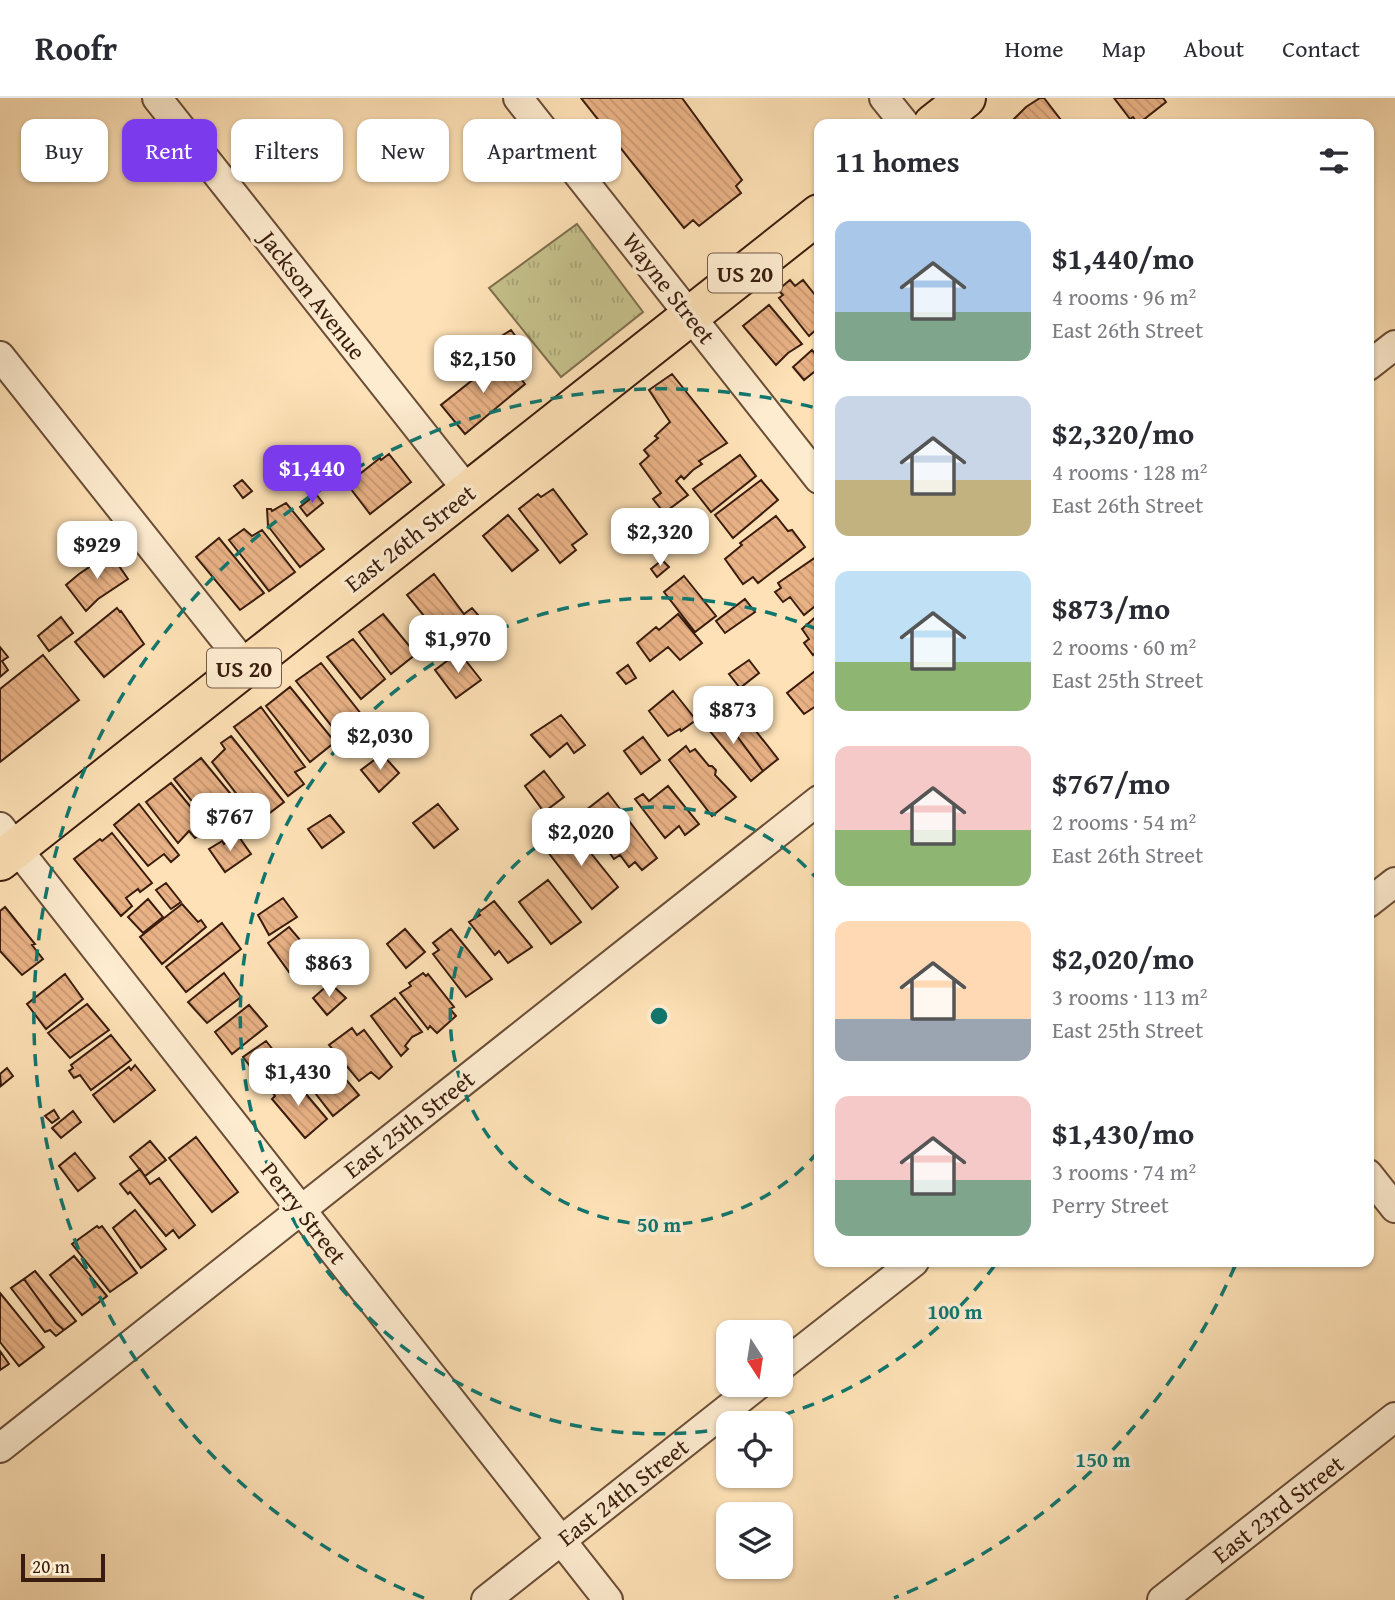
<!DOCTYPE html>
<html lang="en">
<head>
<meta charset="utf-8">
<style>
  :root { --surface:#fff; --page:#f7f7f7; --text:#2b2b33; --muted:#7c7c81; --line:#e1e1e2; --accent:#7c3aed }
  body { margin:0; font-family:"Gentium Book Plus",serif; background:var(--page); color:var(--text); height:100vh; display:flex; flex-direction:column; font-size:26px; white-space:nowrap }
  * { box-sizing:border-box; margin:0 }
  p { font-size:23px; color:var(--muted) }
  .icon { flex:none; width:38px; height:38px; fill:none; stroke:currentColor; stroke-width:2; stroke-linecap:round; stroke-linejoin:round }
  .map { position:relative; flex:1; overflow:hidden }
  .side { position:absolute; left:814px; top:21px; width:560px; height:1148px; display:flex; flex-direction:column; background:var(--surface); border-radius:14px; box-shadow:0 2px 5px #0004 }
  .side>* { flex:none }
  .top-card { position:absolute; left:21px; top:21px; width:665px; height:63px; display:flex; gap:14px }
  .needle { width:46px; rotate:168deg }
  .buttons { position:absolute; left:716px; top:1222px; display:grid; gap:14px }
  .buttons a { display:grid; place-items:center; width:77px; height:77px; border-radius:14px; background:var(--surface); box-shadow:0 2px 5px #0004; font-size:35px }
  .scale { position:absolute; left:21px; bottom:18px; width:84px; box-sizing:border-box; padding-left:7px; border:4px solid #391c0d; border-top:0; font-size:19px; line-height:24px; white-space:nowrap; color:#391c0d; -webkit-text-stroke:5px #feecd0; paint-order:stroke }
  .price { position:absolute; translate:-50% -60px; padding:0 16px; border-radius:14px; background:#fff; color:#222; font-size:23px; line-height:46px; filter:drop-shadow(0 2px 4px #0008) }
  .price::after { content:''; position:absolute; left:50%; top:42px; width:21px; height:16px; margin-left:-10px; background:inherit; clip-path:polygon(0 0,100% 0,50% 100%) }
  .price.on { background:var(--accent); color:#fff }
  ul { padding:0; list-style:none }
  li { display:flex; align-items:center; gap:21px; height:175px; padding:0 21px }
  li span { display:grid; place-items:center; flex:none; width:196px; height:140px; border-radius:14px; color:#555 }
  li>.icon { margin-inline-start:auto }
  span .icon { width:84px; height:84px; fill:#fffc; stroke-width:1 }
  li b { font-size:30px }
  h2 { display:flex; justify-content:space-between; align-items:center; height:84px; padding:0 21px; font-size:30px }
  .tag { padding:0 24px; border-radius:14px; background:var(--surface); box-shadow:0 2px 5px #0004; font-size:24px; line-height:63px }
  .tag.on { background:var(--accent); color:#fff }
  header { display:flex; align-items:center; gap:42px; box-sizing:border-box; height:98px; padding:0 35px; background:var(--surface); border-bottom:2px solid var(--line) }
  header strong { font-size:33px }
  nav { display:flex; gap:38px; margin-inline-start:auto; font-size:24px }
  .map>svg:first-child { display:block }
  .grass { fill:url(#grass-tufts); stroke:#7f6e4c; stroke-width:2 }
  .building { fill:url(#building-back-hatch); stroke:#391c0d; stroke-width:2 }
  .lines { fill:none; stroke-linecap:round; stroke-linejoin:round }
  .street-casing { stroke:#6a4d37; stroke-width:32 }
  .primary-casing { stroke:#391c0d; stroke-width:42 }
  .street { stroke:#feecd0; stroke-width:28 }
  .primary { stroke:#fee1b6; stroke-width:38 }
  .ring { fill:none; stroke:#0f766e; stroke-width:3.5; stroke-dasharray:12 9 }
  .labels { text-anchor:middle; dominant-baseline:central; stroke-width:7; stroke-linejoin:round; paint-order:stroke }
  .shield { fill:#feecd0; stroke:#745a48; stroke-width:2 }
  .shield-label { font-size:23px; font-weight:bold; fill:#391c0d }
  .street-label { font-size:24px; fill:#391c0d; stroke:#feecd0 }
  .centre { fill:#0f766e; stroke:#feecd0; stroke-width:3.5 }
  .ring-label { font-size:21px; text-anchor:middle; font-weight:bold; fill:#0f766e; stroke:#feecd0; stroke-width:7; stroke-linejoin:round; paint-order:stroke }
</style>
</head>
<body>
<header>
<strong>Roofr</strong>
<nav><a>Home</a><a>Map</a><a>About</a><a>Contact</a></nav>
</header>
<div class="map">
<svg width="1395" height="1502" viewBox="0 0 1395 1502">
  <defs>
    <pattern id="grass-tufts" width="24" height="20" patternUnits="userSpaceOnUse" patternTransform="scale(1.75)"><rect width="24" height="20" fill="#c5c18b"/><path d="M3 7l-1-3M5 7V3M7 7l1-3M15 17l-1-3M17 17v-4M19 17l1-3" fill="none" stroke="#aaa577"/></pattern>
    <pattern id="building-back-hatch" width="6" height="6" patternUnits="userSpaceOnUse" patternTransform="scale(1.75)"><rect width="6" height="6" fill="#e9b286"/><path d="M-1 5l2 2M0 0l6 6M5-1l2 2" fill="none" stroke="#c99872"/></pattern>
  </defs>
  <rect width="100%" height="100%" fill="#fee1b6"/>
  <filter id="stains"><feTurbulence type="fractalNoise" baseFrequency=".00286" numOctaves="4"/><feColorMatrix values="0 0 0 0 .2 0 0 0 0 .09 0 0 0 0 .02 0 0 0 .5 -.17"/></filter>
  <radialGradient id="worn" r=".72"><stop offset=".6" stop-color="#630" stop-opacity="0"/><stop offset="1" stop-color="#630" stop-opacity=".3"/></radialGradient>
  <path class="grass" d="M577 126 643 214 561 279 489 190Z"/>
  <path class="building" d="M581 0H682L742 82 736 88 741 95 699 128 693 122 684 130Z
    M1040 0H1044L1064 26H1014L1012 23 1026 9Z
    M1114 0H1163L1166 4 1138 26 1133 19 1130 21Z
    M790 182 795 188 803 182 819 202V229L809 238 779 200 783 197 778 192Z
    M769 207 802 246 788 255 776 267 743 228Z
    M511 232 519 243 501 257 492 244Z
    M812 252 815 256 819 254V270L804 282 793 269Z
    M503 258 525 286 465 336 441 307Z
    M672 276 727 345 699 363 702 366 693 372 684 381 681 378 676 383 688 397 664 415 653 401 661 395 640 366 649 358 644 352 658 340 655 338 670 324 649 292Z
    M389 356 411 384 370 416 347 386 380 360 381 362Z
    M740 357 756 378 711 414 693 391Z
    M242 382 252 393 243 400 234 388Z
    M761 382 778 402 733 440 715 417Z
    M553 391 587 436 572 447 576 452 560 465 519 411 538 396 541 399Z
    M316 396 323 405 307 418 300 409Z
    M286 405 324 451 300 469 268 428 267 411H271L272 413Z
    M508 417 538 452 512 473 483 438Z
    M776 418 788 433 792 432 805 449 758 485 753 479 743 486 725 461 742 447 740 445Z
    M244 431 252 438 262 432 295 474 269 493 229 442Z
    M219 440 264 495 240 512 196 459Z
    M110 455 128 481 98 501 86 513 66 487 79 476Z
    M819 457V505L804 517 790 499 783 504 775 494 781 490 778 485Z
    M662 462 669 469 657 479 651 471Z
    M434 476 464 516 472 510 479 518 450 539 443 529 437 534 407 497Z
    M684 478 716 518 695 534 664 494Z
    M745 501 755 514 725 535 716 523Z
    M117 510 120 514 121 513 144 546 104 579 75 544Z
    M383 516 416 556 391 576 359 534Z
    M678 516 702 545 680 562 668 549 650 563 637 545 656 529 659 532Z
    M819 516V554L818 553 813 557 804 545 809 541 802 531Z
    M61 519 73 535 49 553 38 538Z
    M353 541 385 581 361 601 327 559Z
    M0 549 8 559 2 563 8 572 0 579Z
    M459 554 481 582 456 600 435 572Z
    M43 557 79 602 0 664V591Z
    M749 562 759 575 740 590 729 576Z
    M321 565 365 621 353 629 341 640 296 583Z
    M628 567 636 580 626 586 617 575Z
    M819 570V606L804 616 787 595Z
    M290 589 335 644 310 664 266 608Z
    M673 593 696 622 681 633 680 631 668 638 649 613Z
    M733 604 778 661 763 673 719 614Z
    M261 609 305 669 295 674 304 686 288 698 234 629Z
    M719 614 763 673 751 683 704 626Z
    M561 617 585 647 574 655 567 645 550 659 531 637Z
    M231 638 284 704 258 724 212 664 225 651 221 645Z
    M643 639 660 662 641 676 624 653Z
    M686 648 690 654 695 651 709 668H712L716 672 715 677 736 699 712 718 669 662Z
    M382 656 399 675 379 694 361 672Z
    M201 660 234 700 232 701 238 708 229 716 222 707 207 722 174 681Z
    M544 673 564 699 544 714 525 688Z
    M171 685 203 724 199 726 205 734 195 740 189 733 178 745 146 704Z
    M668 688 699 726 685 737 679 728 665 740 635 701 643 696 649 703Z
    M608 695 657 760 642 772 635 764 629 769 620 757 614 761 581 716Z
    M139 706 179 757 171 764 164 756 148 768 114 727Z
    M438 706 458 731 434 750 413 725Z
    M330 717 344 734 322 750 308 731Z
    M570 729 618 789 592 811 544 749Z
    M112 735 152 785 140 794 138 791 126 800 132 808 121 818 74 761 100 741 102 743Z
    M237 736 251 756 225 774 209 751 222 743 224 746Z
    M548 782 581 824 551 846 519 804Z
    M166 785 181 804 171 811 156 792Z
    M283 800 297 819 269 837 258 817Z
    M148 801 163 819 143 835 128 819Z
    M494 803 532 849 508 865 499 853 495 857 469 824 480 817 478 815Z
    M182 806 198 824 201 822 206 829 162 866 140 839Z
    M5 809 35 846 32 847 43 861 22 877 0 853V813Z
    M222 825 241 851 186 894 166 869Z
    M289 829 312 856 289 874 268 845Z
    M405 831 425 854 406 870 387 846Z
    M451 831 492 881 466 899 433 856 439 852 433 845Z
    M224 875 241 899 207 925 188 904Z
    M423 875 426 878 428 876 454 909 450 911 456 918 437 935 430 928 428 931 400 895 411 888 409 885Z
    M65 876 83 901 46 931 27 906Z
    M330 885 346 900 327 917 313 900Z
    M395 900 422 934 412 939 405 948 408 951 401 958 371 918Z
    M87 906 109 932 70 960 48 935Z
    M249 907 267 928 232 956 215 934Z
    M352 930 357 937 364 932 392 969 379 981 371 974 359 983 329 947Z
    M111 937 131 962 91 992 80 977 74 980 69 973 73 970 71 967Z
    M266 943 282 963 259 980 243 959Z
    M327 959 359 997 333 1018 302 978Z
    M135 967 155 992 114 1024 93 997 129 969 131 972Z
    M7 970 13 978 1 988 0 976Z
    M282 983 288 989 295 983 327 1021 305 1040 272 1001 275 998 270 991Z
    M54 1012 59 1020 52 1025 45 1018Z
    M73 1013 81 1024 61 1040 52 1030Z
    M196 1039 238 1094 212 1114 169 1060Z
    M150 1043 166 1062 145 1078 130 1059Z
    M75 1055 95 1080 78 1093 59 1068Z
    M140 1071 150 1086 159 1080 195 1127 179 1140 173 1132 166 1138 130 1094 128 1096 120 1086Z
    M135 1112 166 1151 141 1170 113 1130Z
    M97 1128 99 1130 102 1128 137 1175 110 1194 72 1146Z
    M74 1158 107 1198 82 1217 50 1177Z
    M35 1173 76 1223 64 1232 56 1225 24 1181Z
    M24 1181 56 1225 64 1232 56 1238 50 1232 45 1234 11 1190Z
    M0 1195 44 1249 19 1268 0 1244Z
    M0 1253 9 1266 0 1272Z"/>
  <g class="lines">
    <defs>
      <path id="street" d="M157 0 468 393
        M518 0 819 381
        M884 0 905 26
        M0 258 246 568
        M1368 268 1395 247
        M0 729 608 1502
        M1368 805 1395 784
        M1368 1076 1395 1110
        M780 1269 914 1164
        M0 1350 819 702
        M486 1502 759 1286
        M1162 1502 1395 1319"/>
      <path id="primary" d="M933 26 966 0
        M0 763 819 116"/>
    </defs>
    <use href="#street" class="street-casing"/>
    <use href="#primary" class="primary-casing"/>
    <use href="#street" class="street"/>
    <use href="#primary" class="primary"/>
  </g>
  <g class="ring">
    <path d="M818 1054A209 209 0 1 1 818 782"/>
    <path d="M995 1167A418 418 0 0 1 757 1324M728 1330A418 418 0 1 1 819 532"/>
    <path d="M1235 1168A628 628 0 0 1 894 1500M424 1500A628 628 0 0 1 816 310"/>
  </g>
  <g class="labels">
    <g class="shield">
      <rect x="708" y="155.5" width="74" height="39" rx="5"/>
      <rect x="207" y="550.5" width="74" height="39" rx="5"/>
    </g>
    <g class="shield-label">
      <text x="745" y="175">US 20</text>
      <text x="244" y="570">US 20</text>
    </g>
    <g class="street-label">
      <text transform="translate(669 190) rotate(52)">Wayne Street</text>
      <text transform="translate(313 197) rotate(52)">Jackson Avenue</text>
      <text transform="translate(410 440) rotate(-38)">East 26th Street</text>
      <text transform="translate(409 1026) rotate(-38)">East 25th Street</text>
      <text transform="translate(304 1115) rotate(52)">Perry Street</text>
      <text transform="translate(623 1394) rotate(-38)">East 24th Street</text>
      <text transform="translate(1278 1411) rotate(-38)">East 23rd Street</text>
    </g>
  </g>
  <circle cx="659" cy="918" r="10" class="centre"/>
  <g class="ring-label">
    <text x="659" y="1134">50 m</text>
    <text x="955" y="1221">100 m</text>
    <text x="1103" y="1369">150 m</text>
  </g>
  <rect width="100%" height="100%" filter="url(#stains)"/>
  <rect width="100%" height="100%" fill="url(#worn)"/>
</svg>
<div class="buttons">
<a><svg class="needle" viewBox="-14 -14 28 28"><path d="M0-13l5 13h-10z" fill="#e53935"/><path d="M0 13l5-13h-10z" fill="#7c7c81"/></svg></a>
<a><svg class="icon" aria-label="locate" viewBox="0 0 24 24"><circle cx="12" cy="12" r="6"/><path d="M12 2v4M12 18v4M2 12h4M18 12h4"/></svg></a>
<a><svg class="icon" aria-label="layers" viewBox="0 0 24 24"><path d="M12 4l9 5-9 5-9-5zM3 14l9 5 9-5"/></svg></a>
</div>
<div class="scale">20 m</div>
<b class="price" style="left:483px;top:297px">$2,150</b>
<b class="price on" style="left:312px;top:407px">$1,440</b>
<b class="price" style="left:660px;top:470px">$2,320</b>
<b class="price" style="left:97px;top:483px">$929</b>
<b class="price" style="left:458px;top:577px">$1,970</b>
<b class="price" style="left:733px;top:648px">$873</b>
<b class="price" style="left:380px;top:674px">$2,030</b>
<b class="price" style="left:230px;top:755px">$767</b>
<b class="price" style="left:581px;top:770px">$2,020</b>
<b class="price" style="left:329px;top:901px">$863</b>
<b class="price" style="left:298px;top:1010px">$1,430</b>
<div class="top-card">
<a class="tag">Buy</a>
<a class="tag on">Rent</a>
<a class="tag">Filters</a>
<a class="tag">New</a>
<a class="tag">Apartment</a>
</div>
<section class="side">
<h2>11 homes<svg class="icon" aria-label="filters" viewBox="0 0 24 24"><path d="M4 7h16M4 17h16"/><circle cx="9" cy="7" r="2"/><circle cx="15" cy="17" r="2"/></svg></h2>
<ul>
<li><span style="background:linear-gradient(#a9c7e8 65%,#7fa58c 0)"><svg class="icon" aria-label="home" viewBox="0 0 24 24"><path d="M3 11l9-7 9 7M6 9v11h12V9"/></svg></span><div><b>$1,440/mo</b><p>4 rooms · 96 m²</p><p>East 26th Street</p></div></li>
<li><span style="background:linear-gradient(#c9d6e8 60%,#c2b280 0)"><svg class="icon" aria-label="home" viewBox="0 0 24 24"><path d="M3 11l9-7 9 7M6 9v11h12V9"/></svg></span><div><b>$2,320/mo</b><p>4 rooms · 128 m²</p><p>East 26th Street</p></div></li>
<li><span style="background:linear-gradient(#bfe0f5 65%,#8fb573 0)"><svg class="icon" aria-label="home" viewBox="0 0 24 24"><path d="M3 11l9-7 9 7M6 9v11h12V9"/></svg></span><div><b>$873/mo</b><p>2 rooms · 60 m²</p><p>East 25th Street</p></div></li>
<li><span style="background:linear-gradient(#f6c9c9 60%,#8fb573 0)"><svg class="icon" aria-label="home" viewBox="0 0 24 24"><path d="M3 11l9-7 9 7M6 9v11h12V9"/></svg></span><div><b>$767/mo</b><p>2 rooms · 54 m²</p><p>East 26th Street</p></div></li>
<li><span style="background:linear-gradient(#ffd9b3 70%,#9aa5b1 0)"><svg class="icon" aria-label="home" viewBox="0 0 24 24"><path d="M3 11l9-7 9 7M6 9v11h12V9"/></svg></span><div><b>$2,020/mo</b><p>3 rooms · 113 m²</p><p>East 25th Street</p></div></li>
<li><span style="background:linear-gradient(#f6c9c9 60%,#7fa58c 0)"><svg class="icon" aria-label="home" viewBox="0 0 24 24"><path d="M3 11l9-7 9 7M6 9v11h12V9"/></svg></span><div><b>$1,430/mo</b><p>3 rooms · 74 m²</p><p>Perry Street</p></div></li>
</ul>
</section>
</div>
</body>
</html>
